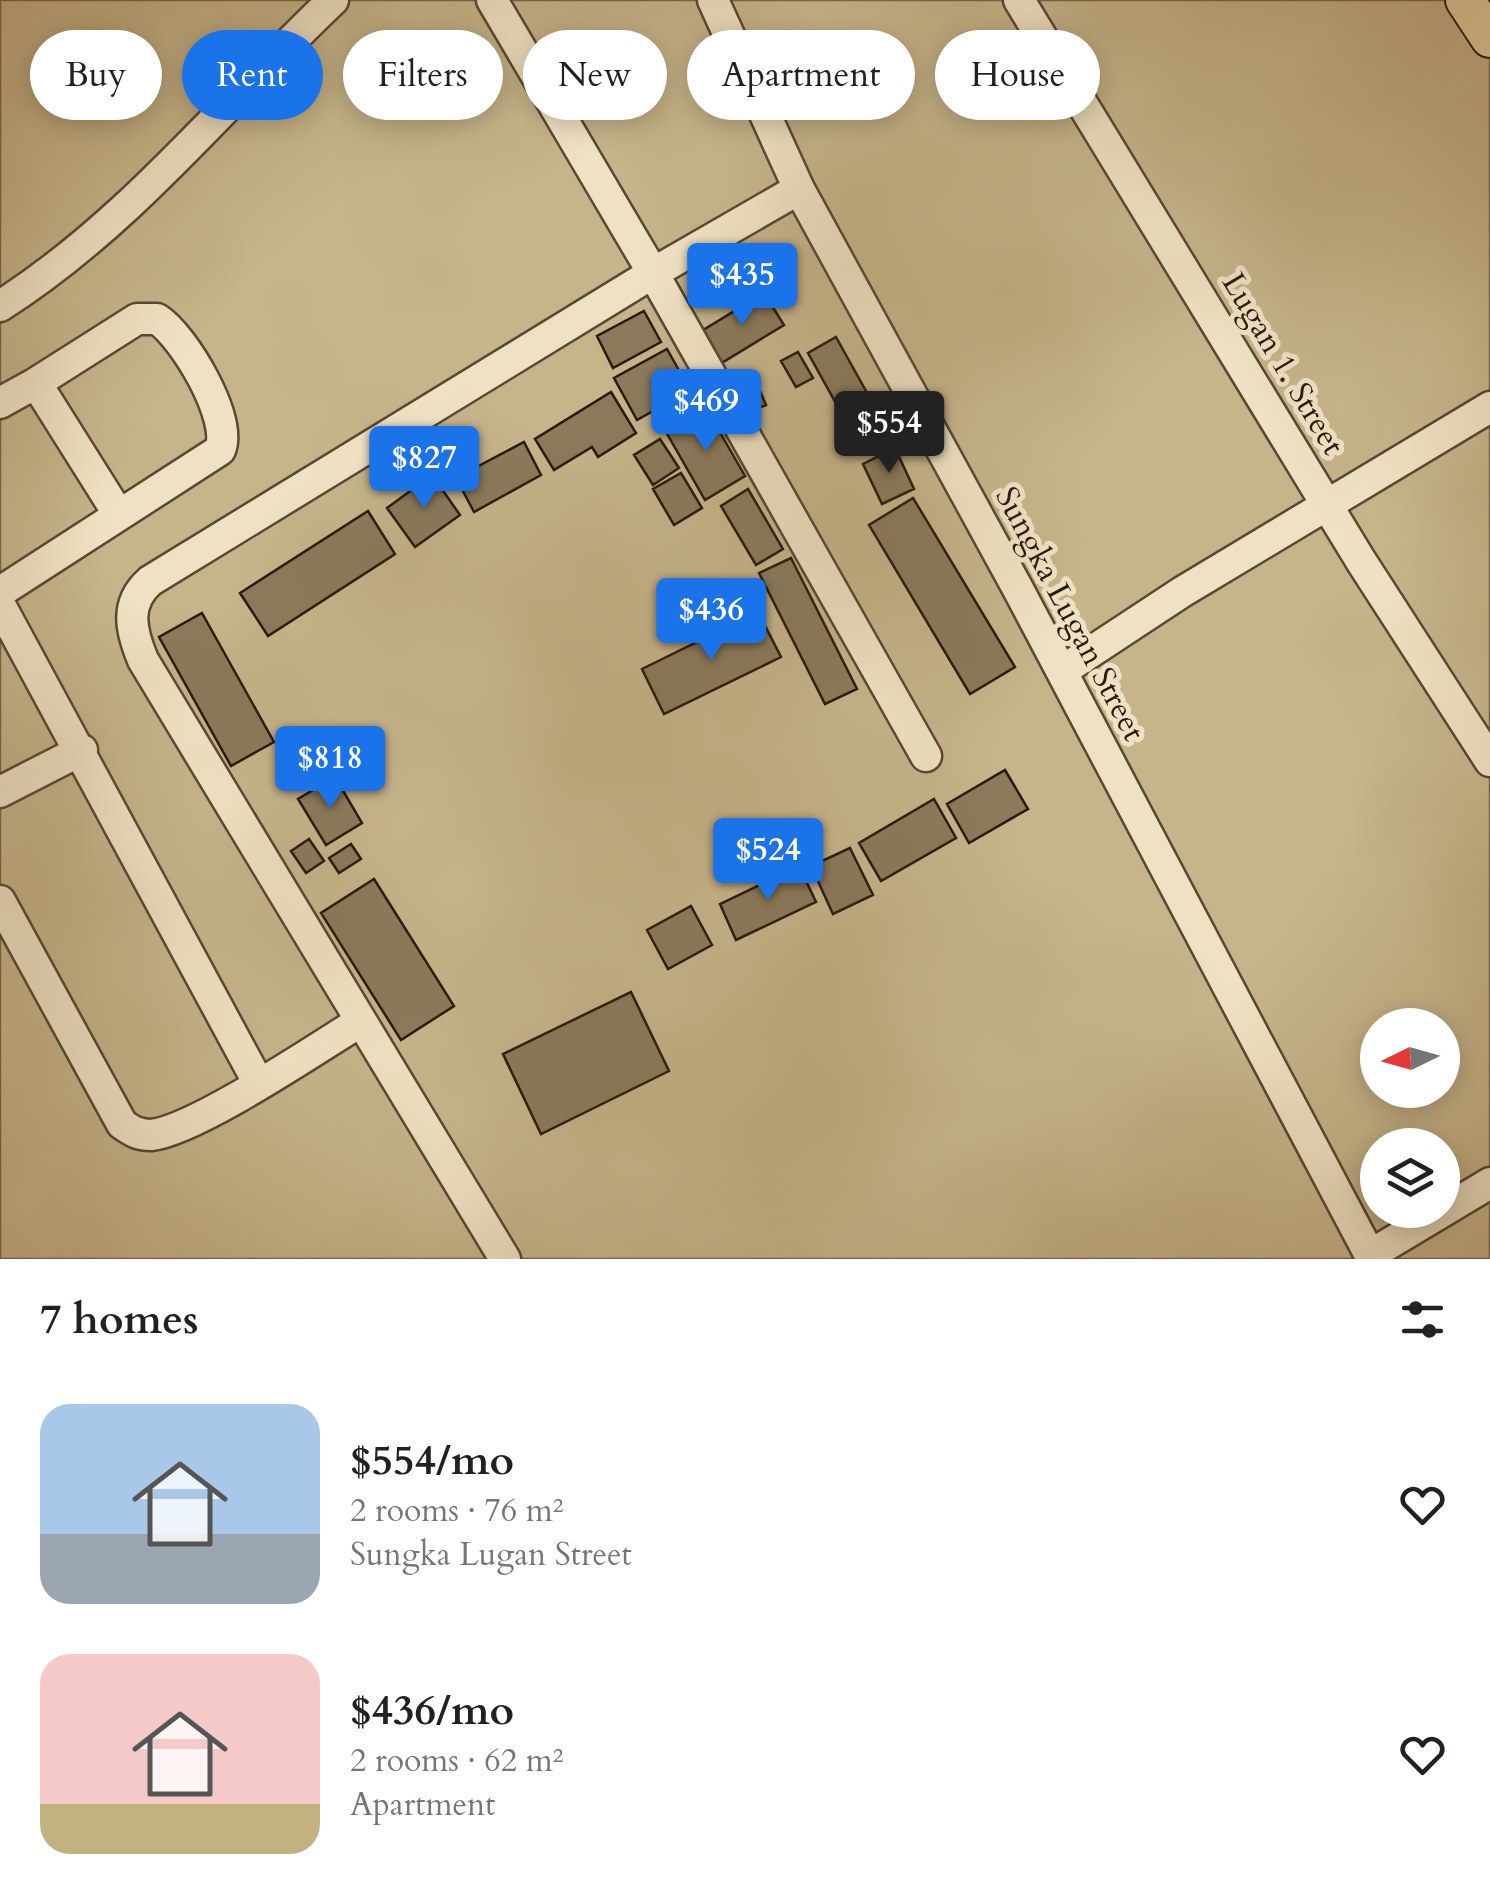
<!DOCTYPE html>
<html lang="en">
<head>
<meta charset="utf-8">
<style>
  :root { --surface:#fff; --page:#f2f2f2; --text:#202124; --muted:#757577; --accent:#1a73e8 }
  body { margin:0; font-family:Cardo,serif; background:var(--page); color:var(--text); height:100vh; display:flex; flex-direction:column; font-size:38px; white-space:nowrap }
  * { box-sizing:border-box; margin:0 }
  p { font-size:32px; color:var(--muted) }
  .icon { flex:none; width:55px; height:55px; fill:none; stroke:currentColor; stroke-width:2; stroke-linecap:round; stroke-linejoin:round }
  .map { position:relative; height:1259px; overflow:hidden }
  .sheet { display:flex; flex-direction:column; background:var(--surface); flex:1 }
  .sheet>* { flex:none }
  .hud { position:absolute; left:30px; top:30px; width:1430px; height:90px; display:flex; gap:20px }
  .needle { width:65px; rotate:265deg }
  .tools { position:absolute; left:1360px; top:1008px; display:grid; gap:20px }
  .tools a { display:grid; place-items:center; width:100px; height:100px; border-radius:50%; background:var(--surface); box-shadow:0 5px 25px #0003; font-size:50px }
  .price { position:absolute; translate:-50% -85px; padding:0 22px; border-radius:10px; background:var(--accent); color:#fff; font-size:32px; line-height:65px; filter:drop-shadow(0 2px 5px #0008) }
  .price::after { content:''; position:absolute; left:50%; top:60px; width:30px; height:22px; margin-left:-15px; background:inherit; clip-path:polygon(0 0,100% 0,50% 100%) }
  .price.active { background:#222; color:#fff }
  ul { padding:0; list-style:none }
  li { display:flex; align-items:center; gap:30px; height:250px; padding:0 40px }
  li span { display:grid; place-items:center; flex:none; width:280px; height:200px; border-radius:30px; color:#555 }
  li>.icon { margin-inline-start:auto }
  span .icon { width:120px; height:120px; fill:#fffc; stroke-width:1 }
  li b { font-size:42px }
  h2 { display:flex; justify-content:space-between; align-items:center; height:120px; padding:0 40px; font-size:42px }
  .pill { padding:0 35px; border-radius:45px; background:var(--surface); box-shadow:0 5px 25px #0003; font-size:35px; line-height:90px }
  .pill.active { background:var(--accent); color:#fff }
  .map>svg:first-child { display:block }
  .green { fill:#c6b48b; stroke:#78674d; stroke-width:2.5; fill-rule:evenodd }
  .building { fill:#8b7a5c; stroke:#291a0f; stroke-width:2.5 }
  .lines { fill:none; stroke-linecap:round; stroke-linejoin:round }
  .minor-casing { stroke:#584834; stroke-width:35 }
  .major-casing { stroke:#291a0f; stroke-width:42 }
  .minor { stroke:#efe2c4; stroke-width:30 }
  .major { stroke:#e6d3a4; stroke-width:38 }
  .labels { text-anchor:middle; dominant-baseline:central; stroke-width:10; stroke-linejoin:round; paint-order:stroke }
  .street-label { font-size:32px; fill:#291a0f; stroke:#efe2c4 }
</style>
</head>
<body>
<div class="map">
<svg width="1490" height="1259" viewBox="0 0 1490 1259">
  <rect width="100%" height="100%" fill="#e6d3a4"/>
  <filter id="stains"><feTurbulence type="fractalNoise" baseFrequency=".002" numOctaves="4"/><feColorMatrix values="0 0 0 0 .2 0 0 0 0 .09 0 0 0 0 .02 0 0 0 .5 -.17"/></filter>
  <radialGradient id="worn" r=".72"><stop offset=".6" stop-color="#630" stop-opacity="0"/><stop offset="1" stop-color="#630" stop-opacity=".3"/></radialGradient>
  <path class="green" d="M0 0H1490V1259H0ZM1378 1025H1442V1090H1378ZM1378 1145H1442V1210H1378Z"/>
  <path class="building" d="M764 293 784 325 720 364 700 332Z
    M644 311 661 342 613 368 597 336Z
    M836 337 891 436 863 452 808 353Z
    M667 349 690 390 637 420 614 378Z
    M798 352 813 378 796 387 781 361Z
    M756 381 766 405 745 414 735 390Z
    M611 392 636 433 598 457 592 447 554 470 535 439Z
    M706 408 745 476 705 500 666 432Z
    M660 439 679 468 653 485 634 455Z
    M524 442 541 475 474 512 456 478Z
    M895 448 914 489 882 504 863 464Z
    M681 473 702 508 674 525 653 489Z
    M432 475 460 515 415 547 387 508Z
    M748 489 783 549 756 565 721 506Z
    M913 498 1015 667 970 694 869 525Z
    M368 511 395 554 268 636 240 593Z
    M791 558 857 689 825 704 759 573Z
    M758 612 781 657 664 714 642 669Z
    M202 613 274 742 231 766 159 637Z
    M1005 770 1028 809 969 843 947 804Z
    M335 777 362 823 326 845 298 799Z
    M934 799 956 838 881 881 859 843Z
    M309 839 324 861 306 873 291 851Z
    M351 844 361 859 339 873 329 858Z
    M850 848 873 895 833 914 811 866Z
    M799 866 816 902 736 940 720 904Z
    M374 879 454 1006 401 1040 321 913Z
    M691 906 712 945 668 969 647 930Z
    M631 992 669 1071 541 1134 503 1054Z"/>
  <g class="lines">
    <defs>
      <path id="minor" d="M492 0 653 273 926 756
        M713 0 799 189 1018 589 1372 1259
        M1019 0 1361 561 1490 761
        M0 306C129 224 223 104 333 0
        M0 403 36 383 119 515
        M0 592 220 450C233 419 184 336 157 319H137L36 383
        M0 605 259 1084
        M1062 671 1182 592 1490 407
        M0 792 82 750
        M0 901 122 1124C132 1131 138 1135 151 1135 194 1131 316 1049 358 1023
        M1370 1255 1490 1183
        M505 1259 143 660C131 631 124 604 150 581L653 273 799 189"/>
      <path id="major" d="M1465 0 1490 38"/>
    </defs>
    <use href="#minor" class="minor-casing"/>
    <use href="#major" class="major-casing"/>
    <use href="#minor" class="minor"/>
    <use href="#major" class="major"/>
  </g>
  <g class="labels">
    <g class="street-label">
      <text transform="translate(1283 364) rotate(59)">Lugan 1. Street</text>
      <text transform="translate(1070 614) rotate(62)">Sungka Lugan Street</text>
    </g>
  </g>
  <rect width="100%" height="100%" filter="url(#stains)"/>
  <rect width="100%" height="100%" fill="url(#worn)"/>
</svg>
<div class="tools">
<a><svg class="needle" viewBox="-14 -14 28 28"><path d="M0-13l5 13h-10z" fill="#e53935"/><path d="M0 13l5-13h-10z" fill="#757577"/></svg></a>
<a><svg class="icon" aria-label="layers" viewBox="0 0 24 24"><path d="M12 4l9 5-9 5-9-5zM3 14l9 5 9-5"/></svg></a>
</div>
<b class="price" style="left:742px;top:328px">$435</b>
<b class="price" style="left:706px;top:454px">$469</b>
<b class="price active" style="left:889px;top:476px">$554</b>
<b class="price" style="left:424px;top:511px">$827</b>
<b class="price" style="left:711px;top:663px">$436</b>
<b class="price" style="left:330px;top:811px">$818</b>
<b class="price" style="left:768px;top:903px">$524</b>
<div class="hud">
<a class="pill">Buy</a>
<a class="pill active">Rent</a>
<a class="pill">Filters</a>
<a class="pill">New</a>
<a class="pill">Apartment</a>
<a class="pill">House</a>
</div>
</div>
<section class="sheet">
<h2>7 homes<svg class="icon" aria-label="filters" viewBox="0 0 24 24"><path d="M4 7h16M4 17h16"/><circle cx="9" cy="7" r="2"/><circle cx="15" cy="17" r="2"/></svg></h2>
<ul>
<li><span style="background:linear-gradient(#a9c7e8 65%,#9aa5b1 0)"><svg class="icon" aria-label="home" viewBox="0 0 24 24"><path d="M3 11l9-7 9 7M6 9v11h12V9"/></svg></span><div><b>$554/mo</b><p>2 rooms · 76 m²</p><p>Sungka Lugan Street</p></div><svg class="icon" aria-label="heart" viewBox="0 0 24 24"><path d="M12 20l-8-8c-3-5 5-10 8-4 3-6 11-1 8 4z"/></svg></li>
<li><span style="background:linear-gradient(#f6c9c9 75%,#c2b280 0)"><svg class="icon" aria-label="home" viewBox="0 0 24 24"><path d="M3 11l9-7 9 7M6 9v11h12V9"/></svg></span><div><b>$436/mo</b><p>2 rooms · 62 m²</p><p>Apartment</p></div><svg class="icon" aria-label="heart" viewBox="0 0 24 24"><path d="M12 20l-8-8c-3-5 5-10 8-4 3-6 11-1 8 4z"/></svg></li>
</ul>
</section>
</body>
</html>
